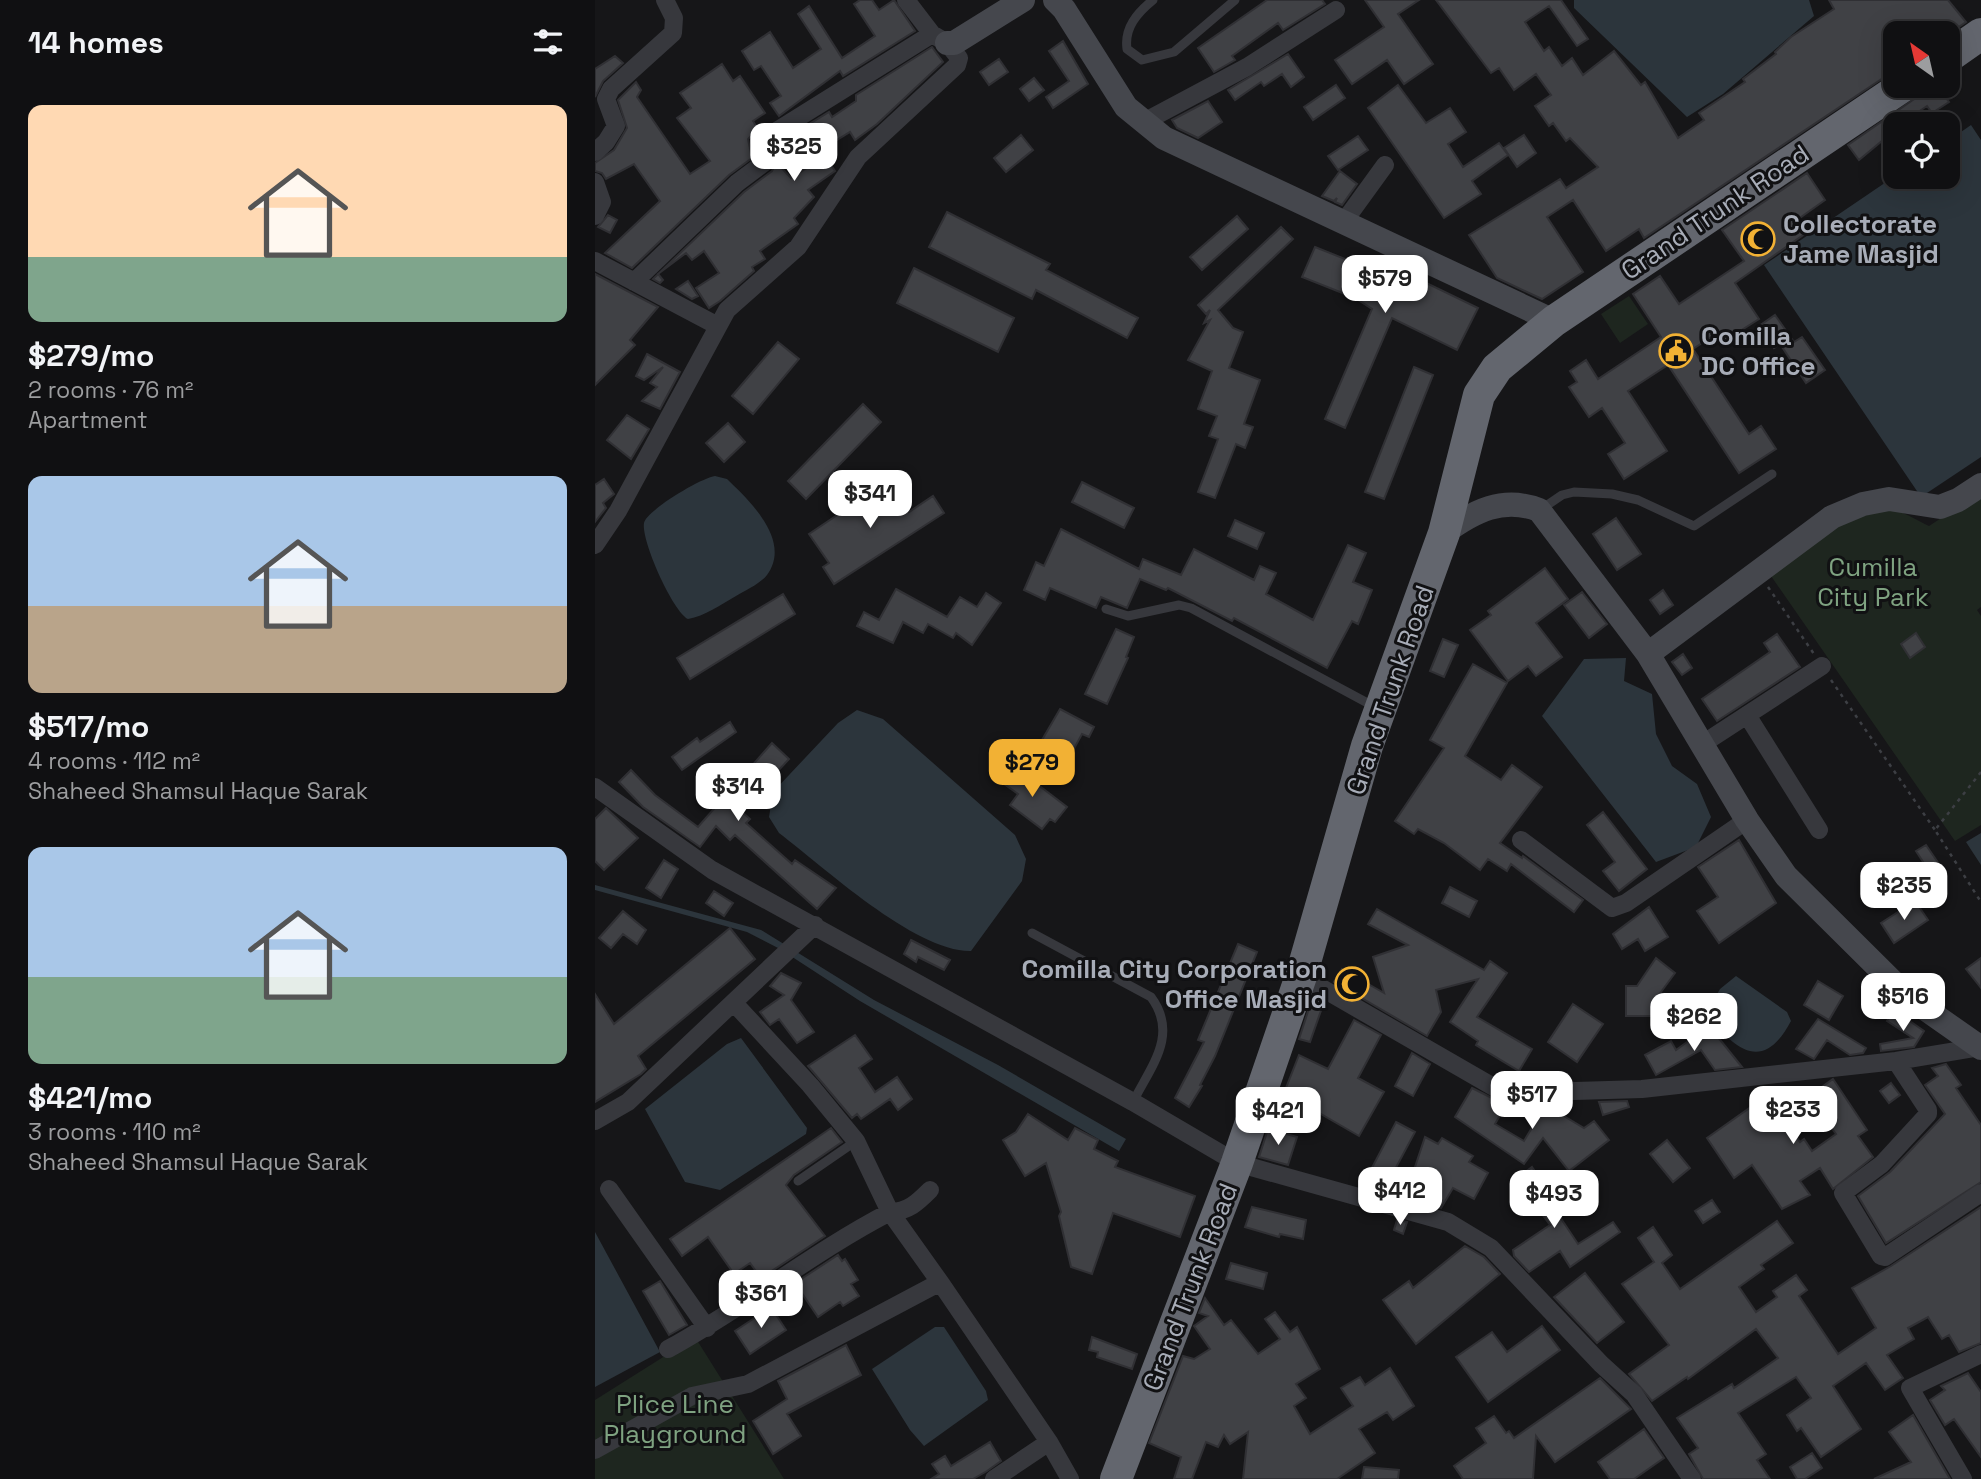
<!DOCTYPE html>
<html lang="en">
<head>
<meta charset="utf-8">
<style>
  :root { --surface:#101012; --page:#19191b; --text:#f1f3f6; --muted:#9c9d9f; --line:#303032; --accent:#f2b134 }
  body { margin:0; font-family:"Space Grotesk",sans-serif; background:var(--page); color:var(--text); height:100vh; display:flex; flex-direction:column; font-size:26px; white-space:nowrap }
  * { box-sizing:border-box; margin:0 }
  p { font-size:23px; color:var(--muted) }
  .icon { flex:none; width:38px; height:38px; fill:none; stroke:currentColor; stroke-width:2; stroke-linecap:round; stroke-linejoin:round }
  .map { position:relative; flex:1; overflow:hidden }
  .sheet { display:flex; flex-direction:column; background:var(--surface); width:595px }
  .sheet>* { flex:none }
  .needle { width:46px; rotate:326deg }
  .buttons { position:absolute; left:1288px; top:21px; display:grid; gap:14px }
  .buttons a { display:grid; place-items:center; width:77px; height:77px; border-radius:14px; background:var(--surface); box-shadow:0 7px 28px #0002,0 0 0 2px var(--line); font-size:35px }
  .price { position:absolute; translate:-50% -60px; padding:0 16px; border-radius:14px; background:#fff; color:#222; font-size:23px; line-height:46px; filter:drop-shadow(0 2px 4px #0008) }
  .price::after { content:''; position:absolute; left:50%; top:42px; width:21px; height:16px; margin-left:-10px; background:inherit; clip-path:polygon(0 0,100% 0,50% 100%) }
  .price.on { background:var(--accent); color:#111 }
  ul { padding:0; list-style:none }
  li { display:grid; align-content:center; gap:14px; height:371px; padding:0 28px }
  li span { display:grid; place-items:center; height:217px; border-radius:14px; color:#555 }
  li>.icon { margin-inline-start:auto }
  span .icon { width:126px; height:126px; fill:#fffc; stroke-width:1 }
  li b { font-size:30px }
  h2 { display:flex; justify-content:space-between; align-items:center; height:84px; padding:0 28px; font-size:30px }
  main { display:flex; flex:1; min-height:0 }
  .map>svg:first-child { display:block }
  .green { fill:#1e261f; fill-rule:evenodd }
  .water { fill:#2c353c }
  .building { fill:#404145; stroke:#303034; stroke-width:2 }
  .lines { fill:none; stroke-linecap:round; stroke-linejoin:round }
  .path { stroke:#3d3f44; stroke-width:2.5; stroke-dasharray:3.5 5; stroke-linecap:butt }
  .lane { stroke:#37383d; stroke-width:9 }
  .street { stroke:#37383d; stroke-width:18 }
  .secondary { stroke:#45474d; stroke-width:24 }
  .highway { stroke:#63666e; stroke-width:32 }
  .labels { text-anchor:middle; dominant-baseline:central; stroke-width:6; stroke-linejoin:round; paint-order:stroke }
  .street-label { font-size:26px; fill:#a8adb8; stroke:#111113 }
  .poi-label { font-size:26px; font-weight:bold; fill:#a8adb8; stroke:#111113; text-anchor:start }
  .park-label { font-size:26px; fill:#7fa381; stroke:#111113 }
</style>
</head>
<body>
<main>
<section class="sheet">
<h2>14 homes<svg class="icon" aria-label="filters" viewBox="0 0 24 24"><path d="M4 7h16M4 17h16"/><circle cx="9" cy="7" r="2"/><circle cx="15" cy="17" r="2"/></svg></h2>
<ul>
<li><span style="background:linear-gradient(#ffd9b3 70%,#7fa58c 0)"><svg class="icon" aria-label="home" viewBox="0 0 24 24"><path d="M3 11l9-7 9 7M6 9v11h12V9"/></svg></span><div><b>$279/mo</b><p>2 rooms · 76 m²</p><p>Apartment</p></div></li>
<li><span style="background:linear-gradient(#a9c7e8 60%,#b9a48a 0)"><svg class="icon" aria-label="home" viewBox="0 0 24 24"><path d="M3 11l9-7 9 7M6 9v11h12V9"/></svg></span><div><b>$517/mo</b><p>4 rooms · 112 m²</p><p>Shaheed Shamsul Haque Sarak</p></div></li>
<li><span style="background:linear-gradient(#a9c7e8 60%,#7fa58c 0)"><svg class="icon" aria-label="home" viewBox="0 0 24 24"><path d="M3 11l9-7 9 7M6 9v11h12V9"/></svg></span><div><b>$421/mo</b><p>3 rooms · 110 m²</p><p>Shaheed Shamsul Haque Sarak</p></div></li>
</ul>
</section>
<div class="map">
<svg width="1386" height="1479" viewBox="0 0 1386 1479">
  <rect width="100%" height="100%" fill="#161618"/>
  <path class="green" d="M1034 296 1053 324 1025 343 1006 314Z
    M1386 492V607L1382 610 1386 616V825L1360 841 1176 576C1202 557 1266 500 1299 510 1311 513 1323 521 1334 526ZM1321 633 1330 647 1315 657 1306 643Z
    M100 1337 189 1479H0V1400Z"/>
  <path class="water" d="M979 0H1214L1219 16 1128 94 1092 117 979 8Z
    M1376 125 1386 140V457L1326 497 1169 265 1300 176 1353 177V141Z
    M120 476 132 479C155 501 197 541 172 575 165 584 151 590 141 596 125 605 110 616 93 619 77 610 46 540 49 523 52 510 106 478 120 476Z
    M1031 658 1029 681 1057 694 1061 734 1077 766 1102 784 1116 817 1101 847 1061 862 947 716 989 659Z
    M262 710 288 719 420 835 431 859 427 881 376 951C320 952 229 867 184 833L174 817 178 792 243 723Z
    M1386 833V865L1371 842Z
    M0 885 166 930 279 1000 403 1065 531 1139 524 1151 265 1001 185 949 152 932 0 890Z
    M1141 976 1192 1012 1196 1021C1168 1074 1140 1050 1111 1013L1125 989Z
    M146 1038 212 1128 211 1134 125 1190 90 1182 50 1109 132 1044Z
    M0 1232 65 1352 0 1387Z
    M340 1327H349L391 1391 393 1400 329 1446 315 1430 277 1369Z"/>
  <path class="building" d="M265 0H277L284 10 299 0 320 31 248 76 245 71 184 116 175 103 186 96 166 66 159 70 147 51 175 32 198 68 226 49 203 14 214 6 247 58 280 36 259 4Z
    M672 0H727L730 4 688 30 683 23 637 56 640 60 619 72 603 48Z
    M770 0H824L803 14 838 64 809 84 792 60 757 84 740 60 789 27Z
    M841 0H966L993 39 982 46 954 6 930 22 949 51 954 47 967 66 977 58 988 75 1019 51 1046 85 1050 82 1083 138 1109 120 1104 113 1150 82 1148 79 1181 54 1180 52 1196 37 1239 9 1234 0H1353L1371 22 1355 33H1300V70L1049 238 1044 229 1011 251 978 200 952 217 988 272 947 299 902 278 874 235 965 179 971 188 1003 167 975 138 971 141 958 123 954 126 940 106 956 95 941 74 919 90 904 68 896 73Z
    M468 41 493 84 458 108 451 97 474 81 454 51Z
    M337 47 348 62 282 124 260 140 255 132 226 150 240 171 213 190 219 197 199 218 203 224 165 251 170 259 157 267 159 271 125 301 114 308 101 288 124 273 109 251 97 260 91 253 63 274 68 280 65 283 58 279 149 192 177 171 181 162 196 178 218 164 205 145 181 161 177 147 234 112 237 117 261 101V95Z
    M693 54 709 77 696 87 687 74 669 86 666 82 640 100 633 90Z
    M20 56 28 63 8 81 0 97V69Z
    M404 59 413 72 394 85 385 72Z
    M127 64 138 81 145 76 170 113 158 121 163 129 153 139 157 158 134 175 37 268 10 253 65 201 39 164 11 179 7 173 0 171V163L19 150 32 128 23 100 41 82 46 90 42 97 95 174 115 161 82 118 96 108 85 93Z
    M439 78 449 90 434 101 425 89Z
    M741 85 750 98 718 120 709 107Z
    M803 85 831 123 855 108 871 132 853 144 868 167 904 143 913 155 877 181 886 194 849 218 773 108Z
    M1338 86H1342L1354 102 1337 113 1332 106 1305 124H1300L1294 135 1264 160 1253 145Z
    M613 101 627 122 603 138 582 128 577 120Z
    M426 135 438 150 411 172 399 158Z
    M929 135 941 153 922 167 909 148Z
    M763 136 773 150 743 170 733 156Z
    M745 171 762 184 747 205 740 202 742 198 739 201 727 196Z
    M1212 173 1230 200 1202 220 1211 233 1140 283 1164 319 1126 343 1121 334 1098 349 1154 434 1166 426 1181 449 1144 473 1073 365 1033 391 1072 451 1029 479 1013 454 1030 443 1007 408 994 417 974 387 982 382 975 371 991 360 1003 379 1066 337 1038 294 1065 276 1084 304 1149 261 1127 230Z
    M352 212 455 264 451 270 543 318 532 338 441 290 437 299 334 247Z
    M13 215 22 220 15 233 3 227Z
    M642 216 653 229 607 270 595 257Z
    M686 227 698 239 623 310 638 328 648 332 634 368 665 380 649 424 658 427 650 448 641 444 620 498 603 492 623 439 614 436 622 416 603 409 617 371 593 360 615 320 609 323 615 310 611 314 603 305Z
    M720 247 775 269 780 258 883 308 862 350 797 318 750 428 730 419 777 309 760 298 707 277Z
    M319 268 419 318 403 352 302 303Z
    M0 274 63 307 35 340 40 345 0 385Z
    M93 281 103 296 97 299 81 289Z
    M1180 315 1199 342 1207 337 1230 370 1211 383 1185 344 1179 348 1164 326Z
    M183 342 204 359 158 414 137 396Z
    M52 354 85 372 65 409 47 401 62 387 55 383 68 367 49 380 41 376Z
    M819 367 838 375 789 499 770 492Z
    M268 404 286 422 211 499 193 481Z
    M32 415 54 429 36 459 12 440Z
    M133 423 150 442 129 462 111 443Z
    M9 479 19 494 8 503 11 508 0 522V485Z
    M293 481 314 512 338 496 349 513 239 584 228 567 234 563 214 534Z
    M487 482 539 508 529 528 477 502Z
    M1021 518 1046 554 1022 570 998 534Z
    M640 520 669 533 662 549 633 536Z
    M466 529 544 569 548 559 586 575 599 549 659 580 665 566 681 573 671 594 718 620 753 545 771 553 758 582 777 590 763 624 757 621 732 668 639 618 637 621 573 588 571 590 545 579 532 608 506 597 501 608 455 588 450 600 429 590 441 562 449 566Z
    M950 568 973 599 941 623 967 657 941 676 933 666 913 681 875 630 896 615 893 611Z
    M301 589 352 617 365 597 382 607 391 593 406 603 377 645 361 633 358 638 333 624 328 633 308 622 298 643 262 626 269 612 284 620Z
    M1068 590 1078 605 1065 614 1055 600Z
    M987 592 1012 624 994 638 969 605Z
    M188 594 200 614 95 679 82 658Z
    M521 629 539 637 531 657 533 658 512 704 490 694Z
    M1321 633 1330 647 1315 658 1306 644Z
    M1182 634 1205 667 1122 721 1107 699 1175 652 1169 643Z
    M848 639 863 645 849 677 835 671Z
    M1088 654 1097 668 1087 675 1077 662Z
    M878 664 912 683 870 756 906 780 917 765 947 787 905 843 927 858 928 856 988 900 979 912 916 864 912 871 893 859 885 870 849 843 823 829 819 834 800 821 849 748 835 740Z
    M465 709 499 727 494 737 487 734 475 756 447 740Z
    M135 722 141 732 87 770 77 757 102 738 105 742Z
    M177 743 194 759 146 811 155 819 151 823 197 864 200 860 241 888 222 909 140 835 135 840 121 826 105 847 48 807 24 782 36 770 60 795 103 827Z
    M417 765 472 807 460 822 455 819 447 829 415 805 423 794 405 781Z
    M11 808 43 838 9 870 0 861V819Z
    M1008 812 1052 869 1024 891 1008 871 1020 862 992 825Z
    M1144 840 1181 903 1124 943 1102 911 1123 897 1103 867Z
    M1331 845 1346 867 1336 874 1321 851Z
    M69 860 83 869 66 898 51 888Z
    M855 887 882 901 874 917 847 903Z
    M119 891 138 903 129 916 111 903Z
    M1320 901 1333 920 1299 943 1286 923Z
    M1054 907 1073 937 1050 951 1043 939 1027 949 1018 934Z
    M782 909 889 970 895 961 912 973 882 1017 937 1049 924 1071 881 1045 883 1041 855 1022 883 979 841 990 846 1012 832 1036 739 982 747 969 789 993 778 957 813 945 773 924Z
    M28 911 51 930 42 944 28 934 16 948 4 938Z
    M135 928 160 959 43 1056 51 1069 46 1074 0 1102V994L19 1024Z
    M316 940 355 960 349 970 323 957 321 962 309 954Z
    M643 944 662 952 620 1056 605 1085 607 1086 594 1107 580 1098 609 1042 603 1040Z
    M1061 958 1080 973 1063 996V1016H1031V986H1042Z
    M1386 958V988L1371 969Z
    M186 973 206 983 196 1000 219 1032 202 1043 184 1019 175 1025 165 1012 189 995 175 986Z
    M1223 981 1248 996 1234 1020 1209 1005Z
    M718 996 729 1002 715 1042 704 1039Z
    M978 1004 1008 1024 982 1062 953 1042Z
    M1299 1010 1329 1031 1319 1047 1286 1051 1285 1044 1318 1038 1292 1021Z
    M1223 1019 1271 1048 1268 1053 1255 1055 1232 1040 1219 1059 1201 1049Z
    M759 1020 786 1035 763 1078 789 1092 764 1136 724 1113 719 1125 702 1119 706 1106 687 1098 704 1055 733 1069Z
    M1114 1026 1147 1067 1120 1070 1106 1050 1061 1075 1050 1055 1076 1041 1081 1050Z
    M260 1035 277 1059 264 1068 280 1092 302 1077 317 1099 303 1110 295 1099 266 1119 262 1114 257 1118 213 1066Z
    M817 1053 835 1064 818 1096 800 1086Z
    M1351 1064 1366 1085 1361 1088 1386 1125V1182L1291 1243 1263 1196 1295 1172 1350 1114 1330 1085 1343 1076 1337 1068Z
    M1238 1079 1272 1130 1263 1136 1278 1157 1238 1189 1225 1168 1205 1181 1215 1195 1187 1209 1157 1165 1139 1178 1112 1138 1173 1095 1205 1142 1209 1139 1217 1151 1241 1134 1213 1097Z
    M1296 1083 1305 1095 1294 1103 1285 1091Z
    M877 1088 911 1105 900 1124 929 1141 944 1116 940 1113 947 1103 989 1128 999 1121 1014 1140 974 1171 948 1138 929 1164 860 1117Z
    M1032 1101 1034 1107 1008 1115 1004 1102Z
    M433 1114 473 1140 480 1128 503 1140 499 1149 523 1161 520 1167 600 1196 585 1237 518 1213 497 1274 476 1267 464 1216 466 1212 451 1163 430 1176 408 1140 421 1132Z
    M801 1122 820 1132 789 1190 770 1181Z
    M236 1128 247 1142 199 1175 191 1185 230 1236 166 1278 155 1263 139 1274 113 1237 87 1256 75 1239Z
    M673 1129 702 1137 693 1165 664 1157Z
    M830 1137 843 1144 847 1138 878 1156 874 1162 893 1173 879 1199 858 1188 846 1208 821 1199 810 1198 824 1176 818 1173Z
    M1072 1140 1095 1168 1078 1182 1055 1154Z
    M937 1167 964 1205 959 1208 983 1244 1018 1222 1025 1232 975 1267 965 1251 934 1272 919 1256 918 1250 955 1225 921 1179Z
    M1117 1200 1125 1212 1108 1223 1100 1211Z
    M657 1207 711 1220 708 1239 685 1234 684 1237 650 1227Z
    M1386 1207V1343L1364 1352 1354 1335 1347 1339 1333 1317 1313 1328 1319 1339 1292 1355 1308 1378 1290 1390 1271 1363 1238 1386 1266 1429 1226 1457 1206 1428 1202 1431 1192 1415 1216 1398 1201 1377 1143 1413 1171 1454 1162 1460 1175 1479H1108L1094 1454 1103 1448 1082 1418 1137 1384 1139 1388 1183 1358 1161 1329 1093 1379 1092 1377 1057 1401 1034 1374 1074 1345 1027 1284 1059 1262 1043 1238 1058 1227 1077 1255 1067 1263 1085 1289 1182 1221 1198 1243 1166 1265 1169 1269 1144 1287 1161 1312 1182 1297 1178 1291 1201 1275 1212 1290 1204 1296 1243 1354 1281 1328 1257 1288 1296 1266Z
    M802 1220 812 1222 808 1234 799 1230Z
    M870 1246 889 1257 905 1274 821 1344 788 1300 814 1281 818 1288Z
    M243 1255 247 1261 250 1259 263 1280 256 1284 264 1296 248 1306 245 1302 223 1317 200 1283Z
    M636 1263 672 1273 668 1289 631 1279Z
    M990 1273 1029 1322 1002 1343 959 1297Z
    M65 1281 92 1325 74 1335 48 1291Z
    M610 1298 629 1325 636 1320 663 1354 685 1339 670 1319 680 1312 695 1332 702 1327 725 1369 701 1384 711 1398 699 1406 715 1434 758 1406 746 1388 765 1377 770 1385 795 1368 819 1406 798 1420 792 1412 764 1429 780 1453 742 1479H648L653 1432 635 1444 629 1435 623 1447 611 1442 597 1479H579L586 1457 554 1443 588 1356 599 1359 615 1349 599 1326 613 1316 604 1313Z
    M176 1307 191 1330 155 1354 140 1331Z
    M947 1326 965 1350 893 1402 861 1357 897 1332 912 1352Z
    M497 1337 542 1354 537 1369 502 1357 503 1352 494 1350Z
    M251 1345 266 1375 192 1414 206 1436 178 1454 158 1421 192 1399 183 1381Z
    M1373 1373 1386 1392V1457L1359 1419 1350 1425 1335 1400 1350 1390 1346 1386Z
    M1005 1378 1036 1409 960 1462 941 1436 938 1479H868L859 1466 891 1443 881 1428 899 1416 911 1433 914 1431 919 1438Z
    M1318 1415 1355 1479H1279L1316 1462 1294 1432Z
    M1049 1429 1069 1458 1039 1479H1015L1003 1462Z
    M395 1442 406 1461 392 1471 378 1479H336L344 1474 337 1464 350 1456 356 1466Z
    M1217 1453 1227 1468 1210 1479H1202L1195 1467Z
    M769 1467 804 1470 803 1479H767Z"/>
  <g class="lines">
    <path class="path" d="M1173 587 1219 654
      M1236 680 1340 830
      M1386 772 1340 830 1386 902"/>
    <path class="lane" d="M558 0C542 13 529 28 532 49L547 60 579 52 640 0
      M945 510 967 495 979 492 1017 494 1043 500 1099 526 1177 474
      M511 609 533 616 584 605 596 608 780 707
      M437 933 556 997C584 1035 556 1066 538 1102
      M203 1181 261 1141"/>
    <path class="street" d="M547 123 652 67 741 10
      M0 152 11 142 21 126 11 99 16 89 78 33 79 18 70 0
      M0 182 7 202 0 216
      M748 223 790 165
      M0 261 121 325
      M39 282 142 183 170 162 164 142 337 34
      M0 545 23 511 132 310 203 247 263 157 362 65 364 58 352 43 337 34 311 0
      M1152 715 1224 830
      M1109 743 1227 666
      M0 787 117 870 538 1102 642 1163 853 1222 896 1248 1006 1364 1039 1394 1097 1479
      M926 840 1017 908 1031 903 1152 820
      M706 976 909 1093 1047 1089 1301 1061 1386 1047
      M1301 1061 1333 1110V1114L1287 1164 1248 1193 1286 1256 1290 1257 1386 1193
      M0 1121 33 1102 220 925
      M14 1189 112 1328
      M295 1212 347 1285
      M295 1212C313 1212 323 1202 335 1190
      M73 1349C150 1307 218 1252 295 1212L261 1141 215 1085 139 1003
      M0 1450 97 1396 153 1384 338 1286 347 1285 454 1442 475 1479
      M399 1479 454 1442
      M1368 1479 1315 1388 1386 1354"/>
    <path class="secondary" d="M460 0 469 9 531 107 569 138 959 321
      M352 43H359L428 0
      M849 533C879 511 908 496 944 510L1053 654 1152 820 1191 876 1312 996 1386 1048
      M1053 654 1237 517 1268 504 1294 499 1345 507 1363 500 1386 485"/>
    <path class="highway" d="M1353 57 1386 34
      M521 1479 642 1163 706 976 772 746 849 533 884 395 902 368 959 321 1308 86"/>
  </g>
  <defs>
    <symbol id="mosque-ring" viewBox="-11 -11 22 22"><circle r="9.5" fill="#111113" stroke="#f2b134" stroke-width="1.5"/><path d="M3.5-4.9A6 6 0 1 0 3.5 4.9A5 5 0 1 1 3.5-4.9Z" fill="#f2b134"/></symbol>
    <symbol id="civic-ring" viewBox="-11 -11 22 22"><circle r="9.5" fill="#111113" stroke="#f2b134" stroke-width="1.5"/><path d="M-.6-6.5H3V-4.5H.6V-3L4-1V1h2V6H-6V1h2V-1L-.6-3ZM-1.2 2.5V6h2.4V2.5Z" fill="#f2b134"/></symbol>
  </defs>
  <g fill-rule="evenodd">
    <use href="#mosque-ring" x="1144" y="220" width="38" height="38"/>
    <use href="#civic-ring" x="1062" y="332" width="38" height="38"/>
    <use href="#mosque-ring" x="738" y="965" width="38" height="38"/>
  </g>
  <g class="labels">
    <g class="street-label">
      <text transform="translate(1120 212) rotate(-34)">Grand Trunk Road</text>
      <text transform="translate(795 690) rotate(-71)">Grand Trunk Road</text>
      <text transform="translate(595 1287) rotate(-69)">Grand Trunk Road</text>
    </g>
    <g class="poi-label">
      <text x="1188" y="224">Collectorate<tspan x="1188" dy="30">Jame Masjid</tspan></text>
      <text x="1106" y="336">Comilla<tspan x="1106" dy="30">DC Office</tspan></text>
      <text x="732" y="969" text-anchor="end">Comilla City Corporation<tspan x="732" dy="30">Office Masjid</tspan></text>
    </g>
    <g class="park-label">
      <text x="1278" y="567">Cumilla<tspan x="1278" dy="30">City Park</tspan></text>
      <text x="80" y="1404">Plice Line<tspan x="80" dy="30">Playground</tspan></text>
    </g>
  </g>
</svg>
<div class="buttons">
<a><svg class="needle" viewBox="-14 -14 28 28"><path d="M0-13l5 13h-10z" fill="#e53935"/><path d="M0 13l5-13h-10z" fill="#9c9d9f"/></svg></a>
<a><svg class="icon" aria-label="locate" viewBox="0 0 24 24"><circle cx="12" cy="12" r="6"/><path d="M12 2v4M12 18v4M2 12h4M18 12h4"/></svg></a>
</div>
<b class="price" style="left:199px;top:183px">$325</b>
<b class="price" style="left:790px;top:315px">$579</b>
<b class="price" style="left:275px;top:530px">$341</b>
<b class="price on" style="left:437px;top:799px">$279</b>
<b class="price" style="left:143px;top:823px">$314</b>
<b class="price" style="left:1309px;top:922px">$235</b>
<b class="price" style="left:1308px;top:1033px">$516</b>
<b class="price" style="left:1099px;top:1053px">$262</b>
<b class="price" style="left:937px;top:1131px">$517</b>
<b class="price" style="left:1198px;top:1146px">$233</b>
<b class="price" style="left:683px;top:1147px">$421</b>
<b class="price" style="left:805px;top:1227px">$412</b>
<b class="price" style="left:959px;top:1230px">$493</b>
<b class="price" style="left:166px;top:1330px">$361</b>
</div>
</main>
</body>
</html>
